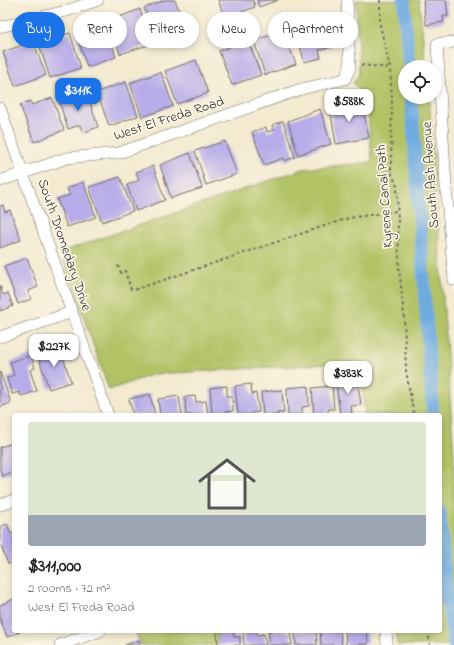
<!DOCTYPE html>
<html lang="en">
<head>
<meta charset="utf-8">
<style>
  :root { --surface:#fff; --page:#f2f2f2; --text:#222; --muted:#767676; --line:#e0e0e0; --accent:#1a73e8 }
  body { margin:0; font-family:"Indie Flower",sans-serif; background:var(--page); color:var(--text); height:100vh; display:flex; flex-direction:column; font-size:15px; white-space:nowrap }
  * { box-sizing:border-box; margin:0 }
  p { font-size:13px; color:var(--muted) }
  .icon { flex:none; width:22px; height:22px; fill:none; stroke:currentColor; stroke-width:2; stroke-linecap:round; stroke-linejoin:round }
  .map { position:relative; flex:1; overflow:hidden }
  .side { position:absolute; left:12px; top:413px; width:430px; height:220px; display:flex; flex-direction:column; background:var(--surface); border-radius:4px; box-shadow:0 2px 6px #0003 }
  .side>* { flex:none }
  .hud { position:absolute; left:12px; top:12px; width:430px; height:36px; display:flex; gap:8px }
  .buttons { position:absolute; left:398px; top:60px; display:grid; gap:8px }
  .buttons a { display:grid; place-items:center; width:44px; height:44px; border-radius:50%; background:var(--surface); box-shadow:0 2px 6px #0003; font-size:20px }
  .price { position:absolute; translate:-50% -34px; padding:0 9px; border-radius:8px; background:#fff; color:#222; font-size:13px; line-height:26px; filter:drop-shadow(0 1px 2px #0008) }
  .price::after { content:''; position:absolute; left:50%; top:24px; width:12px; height:9px; margin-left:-6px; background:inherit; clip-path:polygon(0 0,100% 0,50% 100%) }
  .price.on { background:var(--accent); color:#fff }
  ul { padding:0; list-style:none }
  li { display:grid; align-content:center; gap:8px; height:212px; padding:0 16px }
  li+li { border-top:1px solid var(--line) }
  li span { display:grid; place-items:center; height:124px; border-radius:4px; color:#555 }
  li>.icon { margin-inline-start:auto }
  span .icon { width:72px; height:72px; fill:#fffc; stroke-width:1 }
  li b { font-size:17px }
  .tag { padding:0 14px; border-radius:18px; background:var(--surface); box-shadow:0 2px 6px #0003; font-size:14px; line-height:36px }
  .tag.on { background:var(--accent); color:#fff }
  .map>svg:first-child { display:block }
  .green { fill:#b2c366; stroke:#6e7748 }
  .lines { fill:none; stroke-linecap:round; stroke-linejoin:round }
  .canal { stroke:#70abe0; stroke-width:13 }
  .building { fill:#b7ace9 }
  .minor-casing { stroke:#716e65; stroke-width:12 }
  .path { stroke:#716e65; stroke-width:2; stroke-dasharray:3 3; stroke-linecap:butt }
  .minor { stroke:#fff; stroke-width:11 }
  .labels { text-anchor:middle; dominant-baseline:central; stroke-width:3.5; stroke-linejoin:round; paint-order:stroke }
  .street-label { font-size:14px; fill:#2b2b2b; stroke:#fcf5e5 }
</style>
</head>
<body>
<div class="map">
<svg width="454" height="645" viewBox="0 0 454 645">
  <rect width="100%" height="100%" fill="#fcf5e5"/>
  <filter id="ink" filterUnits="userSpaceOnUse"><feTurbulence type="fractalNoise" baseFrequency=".025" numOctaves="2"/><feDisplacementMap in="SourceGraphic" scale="8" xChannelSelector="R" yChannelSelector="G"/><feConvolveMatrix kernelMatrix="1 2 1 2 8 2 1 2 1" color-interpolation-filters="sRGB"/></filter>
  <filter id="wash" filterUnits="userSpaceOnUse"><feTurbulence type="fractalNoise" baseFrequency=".012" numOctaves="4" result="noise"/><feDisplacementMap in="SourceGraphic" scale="16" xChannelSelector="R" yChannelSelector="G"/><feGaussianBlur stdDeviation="0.9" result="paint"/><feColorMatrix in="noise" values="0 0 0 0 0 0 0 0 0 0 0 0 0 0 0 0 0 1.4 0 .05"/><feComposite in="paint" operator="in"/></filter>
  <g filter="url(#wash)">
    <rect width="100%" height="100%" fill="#f3ead0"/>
    <path class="green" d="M356 0H419L426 67H405V97H429L454 456V645H397L396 631H440V415H365L360 362 154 374 109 390 61 252 303 169 372 162 367 98 353 83 359 74Z
      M135 631H217L218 645H141Z"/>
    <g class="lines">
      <path class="canal" d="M404 0 409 67
        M411 97 433 415
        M440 512 446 591 454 645"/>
    </g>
    <g id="blocks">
      <path class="building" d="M165 0H175L187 31 156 42 144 8Z
        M218 0H253L255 7 225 18Z
        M257 0H278L259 7Z
        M423 0H446L448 16H443L444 22 426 25Z
        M140 9 151 44 120 54 109 21Z
        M326 20 332 47 319 50 321 58 304 62 296 27Z
        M92 26 95 34 107 30 116 57 87 67 75 31Z
        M283 31 296 64 265 75 254 41Z
        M70 33 81 68 50 78 39 44Z
        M248 40 261 75 232 85 219 51Z
        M33 41 46 75 15 86 3 52Z
        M196 60 208 93 177 104 165 71Z
        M161 72 173 106 142 117 130 83Z
        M126 82 138 116 109 126 97 92Z
        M87 93 98 127 83 133 80 125 68 129 58 98 70 94 71 98Z
        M52 98 64 130 34 142 20 105 30 101 32 105Z
        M362 102 369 138 336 144 330 108Z
        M320 109 331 144 298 155 288 121Z
        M283 121 295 157 285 161 284 158 264 165 252 132 266 127 267 132 274 130 272 125Z
        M225 141 237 174 206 185 195 151Z
        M190 153 202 188 171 198 160 165Z
        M153 166 165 200 136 211 127 185 139 180 136 172Z
        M120 177 133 211 102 222 89 187Z
        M83 182 96 217 67 227 57 199 70 195 67 188Z
        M3 205 5 212 10 210 21 240 0 248V206Z
        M27 258 38 287 28 291 31 299 18 304 4 266Z
        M0 286 3 295 8 293 13 306 0 311Z
        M48 346 51 354 61 350 71 382 49 389 36 350Z
        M31 355 35 368 30 370 37 391 21 396 19 392 12 394 7 378 14 375 10 362Z
        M0 372 11 403 0 407Z
        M357 377 361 405 351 406 352 415H340L336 380Z
        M251 384 252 394 256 393 259 412 251 413V415H238L235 386Z
        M227 386V396H232L233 411 225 412V415H212L210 388Z
        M308 386 309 406 302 407V415H288L287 388Z
        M332 386 334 409H328V415H314L312 388Z
        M282 390 284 413H277L278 415H263L261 392Z
        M150 394 155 415H133L129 399Z
        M179 396 182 415H160L158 399Z
        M195 396 196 402 206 401 208 415H186L185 397Z
        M13 443 14 472 2 476 0 470V447Z
        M7 524 11 534 14 533V562L8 564 0 543V527Z
        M14 599V631L20 632 7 637 0 619V605Z
        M217 631H233L234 637H240V645H218Z
        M243 631H256L257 635 264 634 266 645H244Z
        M268 631 290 632 292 645H270Z
        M295 631H316L317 645H296Z
        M320 631H340L342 645H321Z
        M345 631H367L368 644 346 645Z
        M139 640 140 645H125Z"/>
    </g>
  </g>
  <g filter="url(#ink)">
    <use href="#blocks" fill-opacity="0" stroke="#716e65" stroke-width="1"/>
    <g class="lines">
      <defs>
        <path id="minor" d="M0 27 66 11 98 0
          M454 42 437 44 446 186 454 280
          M0 108 108 415
          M0 181 67 158 119 153 301 89 345 79 350 68 347 0
          M0 337 72 312
          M0 505 14 500
          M386 631 387 645
          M60 645 100 631"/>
      </defs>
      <use href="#minor" class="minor-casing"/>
      <path class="path" d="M380 0V25L390 68 392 97 391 159V172L397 186 399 267 404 316 406 371 414 415
        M361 65 390 68
        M118 265 121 273 125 271 131 289 134 290 321 227 349 218 397 211
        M428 631 430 645"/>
      <use href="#minor" class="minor"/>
    </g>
  </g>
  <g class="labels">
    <g class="street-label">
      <text transform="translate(169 119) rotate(-18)">West El Freda Road</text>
      <text transform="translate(431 175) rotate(-94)">South Ash Avenue</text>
      <text transform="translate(385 196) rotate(-94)">Kyrene Canal Path</text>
      <text transform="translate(64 245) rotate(71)">South Dromedary Drive</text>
    </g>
  </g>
</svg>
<div class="buttons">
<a><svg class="icon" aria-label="locate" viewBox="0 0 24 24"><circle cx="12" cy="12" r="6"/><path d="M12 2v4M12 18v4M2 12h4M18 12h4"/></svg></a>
</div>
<b class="price on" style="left:78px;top:112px">$311K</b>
<b class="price" style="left:349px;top:123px">$588K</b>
<b class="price" style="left:54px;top:368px">$227K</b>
<b class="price" style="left:348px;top:395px">$383K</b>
<div class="hud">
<a class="tag on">Buy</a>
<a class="tag">Rent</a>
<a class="tag">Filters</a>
<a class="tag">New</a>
<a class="tag">Apartment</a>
</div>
<section class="side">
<ul>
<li><span style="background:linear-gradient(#dfe7d0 75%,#9aa5b1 0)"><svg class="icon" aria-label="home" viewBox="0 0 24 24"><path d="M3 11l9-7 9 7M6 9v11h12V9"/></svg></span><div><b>$311,000</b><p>2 rooms · 72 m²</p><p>West El Freda Road</p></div></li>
</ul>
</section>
</div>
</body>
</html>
